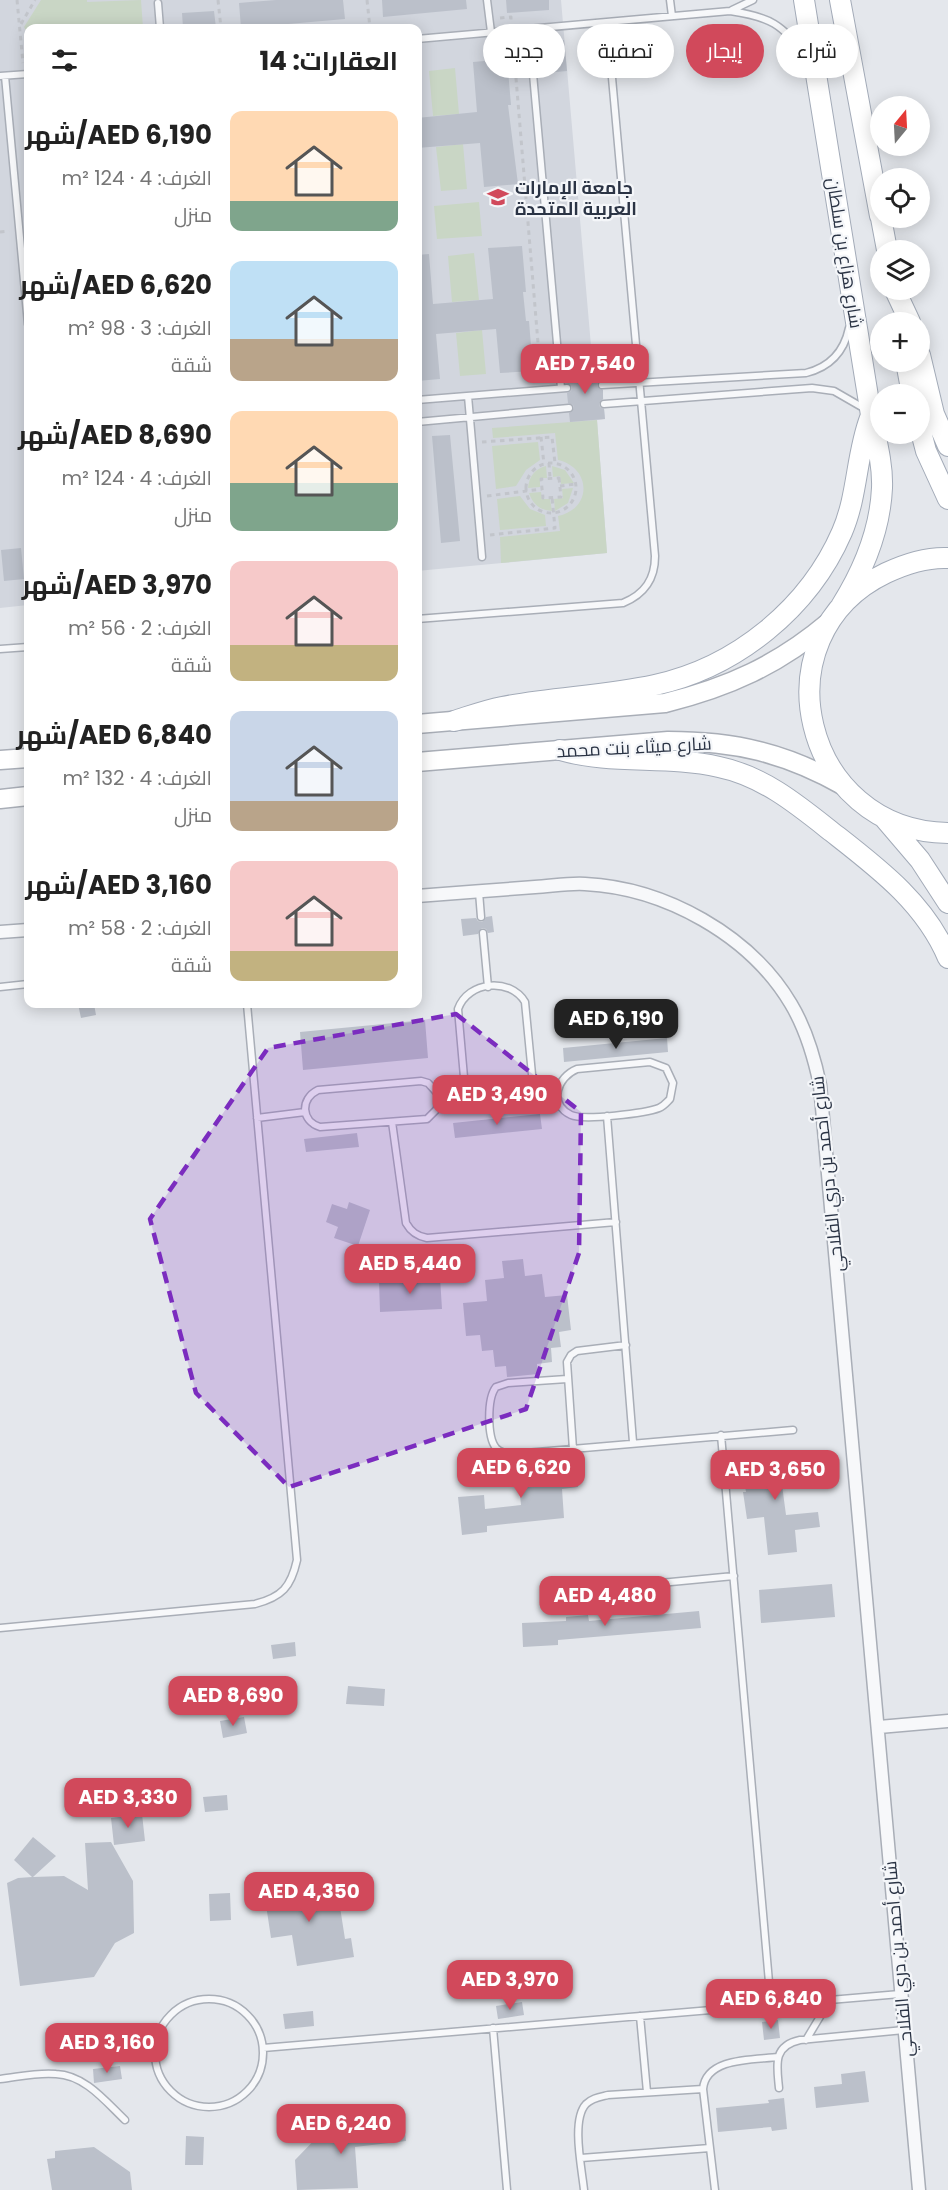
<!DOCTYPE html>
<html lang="ar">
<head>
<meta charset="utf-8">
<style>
  :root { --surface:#fff; --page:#f2f2f2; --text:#222; --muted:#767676; --accent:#d1495b }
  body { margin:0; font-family:Poppins,Cairo,sans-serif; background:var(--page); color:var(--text); direction:rtl; height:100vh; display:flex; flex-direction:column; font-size:22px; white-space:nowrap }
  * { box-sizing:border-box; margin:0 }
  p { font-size:20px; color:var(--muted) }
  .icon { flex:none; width:33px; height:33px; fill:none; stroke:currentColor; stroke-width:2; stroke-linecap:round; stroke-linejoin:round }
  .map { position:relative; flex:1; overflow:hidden; direction:ltr }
  .drawer { position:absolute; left:24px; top:24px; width:398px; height:984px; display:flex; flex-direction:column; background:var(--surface); border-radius:12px; box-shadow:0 3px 15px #0003; direction:rtl }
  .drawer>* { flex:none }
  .top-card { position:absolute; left:440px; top:24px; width:418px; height:54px; direction:rtl; display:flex; gap:12px }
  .needle { width:39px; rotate:18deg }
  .fabs { position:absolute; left:870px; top:96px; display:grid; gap:12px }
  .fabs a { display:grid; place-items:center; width:60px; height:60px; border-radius:50%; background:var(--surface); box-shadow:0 3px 15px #0003; font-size:30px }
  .price { position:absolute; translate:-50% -51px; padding:0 14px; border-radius:12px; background:var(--accent); color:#fff; font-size:20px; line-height:39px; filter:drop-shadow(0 2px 3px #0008) }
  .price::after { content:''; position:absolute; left:50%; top:36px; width:18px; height:14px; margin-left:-9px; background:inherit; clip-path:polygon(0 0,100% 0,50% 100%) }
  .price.selected { background:#222; color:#fff }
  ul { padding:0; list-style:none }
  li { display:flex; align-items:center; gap:18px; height:150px; padding:0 24px }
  li span { display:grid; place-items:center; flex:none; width:168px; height:120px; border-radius:12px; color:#555 }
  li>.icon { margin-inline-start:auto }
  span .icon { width:72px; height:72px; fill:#fffc; stroke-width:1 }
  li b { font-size:26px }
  h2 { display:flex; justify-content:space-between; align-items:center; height:72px; padding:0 24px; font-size:26px }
  .chip { padding:0 21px; border-radius:27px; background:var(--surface); box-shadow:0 3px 15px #0003; font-size:21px; line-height:54px }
  .chip.selected { background:var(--accent); color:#fff }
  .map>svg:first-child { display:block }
  .built { fill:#d2d6de }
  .green { fill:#c9d6c5 }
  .building { fill:#bbc0ca }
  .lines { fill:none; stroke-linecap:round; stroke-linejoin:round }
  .lane-casing { stroke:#a9aeb7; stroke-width:9 }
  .street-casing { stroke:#a9aeb7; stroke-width:15 }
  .secondary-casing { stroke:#a9aeb7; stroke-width:21 }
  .primary-casing { stroke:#a3abb8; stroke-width:22 }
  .path { stroke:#c2c5cb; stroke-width:3; stroke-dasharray:4.5 4.5; stroke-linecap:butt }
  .lane { stroke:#f7f8fa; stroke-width:6 }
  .street { stroke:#f7f8fa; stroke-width:12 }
  .secondary { stroke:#fff; stroke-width:18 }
  .primary { stroke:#fff; stroke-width:20 }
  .marked { fill:#7b2cbf; fill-opacity:0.2; stroke:#7b2cbf; stroke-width:4.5; stroke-dasharray:12 8; stroke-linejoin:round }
  .labels { text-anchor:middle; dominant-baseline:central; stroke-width:4.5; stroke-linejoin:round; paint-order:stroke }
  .poi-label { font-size:18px; font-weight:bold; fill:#2b3445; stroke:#f4f6f9; text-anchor:start }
  .street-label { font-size:18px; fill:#2b3445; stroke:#f4f6f9 }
</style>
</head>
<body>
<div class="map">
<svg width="948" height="2190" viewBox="0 0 948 2190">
  <rect width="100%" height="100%" fill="#e4e7ec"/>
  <path class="built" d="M0 0H561L593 369H601L602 385 605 419 597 420 607 553 417 571V28H28V605L0 608Z"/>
  <path class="green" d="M41 0H87V2L141 0 143 28H28L27 32 24 27Z
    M455 68 459 114 433 116 429 71Z
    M463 144 467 189 441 191 436 147Z
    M479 202 482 236 437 239 434 206Z
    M474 253 479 300 452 302 448 256Z
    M482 330 486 374 460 376 456 333Z
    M597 420 607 553 501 563 500 537 560 531 558 516C592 509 592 468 558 460L555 433 493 438 492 428Z
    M538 442 540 460 526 470 516 486 496 489 492 446Z
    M546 466 547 478H540V487L528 488C529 476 535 469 546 466Z
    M552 466 565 470 574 483 561 484 560 476 553 477Z
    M573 488 568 503 555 511 554 499 563 498 562 489Z
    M541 492 542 499H550L552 511C539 510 533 504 529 493Z
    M520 496 530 509 545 515 546 526 500 530 497 499Z"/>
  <path class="building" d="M276 0H343L345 19 241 28 239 3Z
    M382 0H466L467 9 383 17Z
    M506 0H549V10L507 13Z
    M214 11 216 28H183L182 13Z
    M564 40 567 71 544 73 541 42Z
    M507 59 511 105H508L518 184 484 187 480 143 417 148V118L477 112 473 62Z
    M522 246 526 292H523L526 321H529L533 371 500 373 496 329 436 334 440 379 417 381V255L429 254 433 304 493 299 488 248Z
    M601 369 602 380 598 382 597 386 603 390V399L599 404 600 407 604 409 605 419 570 422 569 413 574 408 573 405 568 403 567 393 571 391 572 387 567 383 566 372Z
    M450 435 460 541 441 543 432 436Z
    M21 548 24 579 4 581 1 550Z
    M492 916 494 932 488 933 486 929 482 928 478 934 463 936 461 919 476 918 478 921 482 922 486 917Z
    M78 1004H94L96 1015 81 1018Z
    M425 1020 428 1058 303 1070 300 1032Z
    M667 1038 668 1052 564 1062 563 1048Z
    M540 1114 542 1129 455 1138 453 1123Z
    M357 1133 359 1147 306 1152 304 1139Z
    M349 1202 370 1210 358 1246 334 1238 338 1227 326 1222 332 1204 347 1209Z
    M523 1259 525 1276 542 1274 545 1297 567 1295 571 1330 559 1332 561 1347 551 1348 552 1362 537 1364 538 1374 507 1377 506 1366 495 1367 493 1350 482 1351 480 1335 466 1336 463 1303 487 1301 485 1280 504 1278 502 1261Z
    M440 1277 442 1309 380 1312 379 1281Z
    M765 1457V1462L802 1458 805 1482 782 1485 786 1515 818 1512 820 1527 795 1530 797 1552 768 1555 764 1517 747 1519 743 1492H746L741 1460Z
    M547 1458 549 1474 576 1470 578 1487 562 1489 564 1518 487 1526V1532L462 1535 458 1497 484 1495 485 1509 521 1505 518 1475 512 1476 511 1462Z
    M832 1584 835 1617 761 1623 759 1590Z
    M699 1611 701 1628 558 1640V1645L523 1647 522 1623 566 1621V1617L588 1615 589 1621Z
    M295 1642 296 1656 273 1659 271 1645Z
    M348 1686 385 1689 384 1706 346 1704Z
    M244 1717 247 1733 223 1738 220 1721Z
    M227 1795 228 1810 205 1812 203 1797Z
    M142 1814 145 1841 114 1845 111 1818Z
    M33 1837 56 1856 33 1877 64 1876 88 1890 85 1843 111 1842 133 1881 134 1933 115 1943 94 1977 20 1986 7 1883 18 1878 32 1877 14 1860Z
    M284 1882 286 1895 337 1888 345 1939 351 1938 354 1957 297 1966 292 1935 271 1938 263 1885Z
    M230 1893 231 1920 210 1921 209 1894Z
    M522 2002 524 2015 498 2019 496 2006Z
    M313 2011 314 2026 285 2029 283 2014Z
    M778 2020 780 2038 764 2040 762 2022Z
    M120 2066 122 2079 94 2083 93 2069Z
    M865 2071 869 2102 816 2108 814 2087 842 2084 841 2074Z
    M784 2098 787 2129 772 2131 771 2127 718 2132 716 2108 769 2103 768 2100Z
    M404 2121 406 2141 355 2147 358 2188 297 2190 295 2160 325 2129Z
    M186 2136 204 2137 203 2165H185Z
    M94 2147 130 2172 132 2190H52L47 2159 55 2158V2151Z"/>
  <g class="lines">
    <defs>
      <path id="lane" d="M487 0 491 32
        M670 0 672 16
        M158 3 160 28
        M732 10 753 0
        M529 29 561 388
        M417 39 730 11C772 17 780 24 807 56
        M0 76 28 74
        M5 76 28 324
        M602 385 806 373C830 367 844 352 849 328
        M468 396 482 557
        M417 400 567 388
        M604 404 812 388 834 391 867 410
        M417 422 569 408
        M417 619 623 603C645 594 655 579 655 556L607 22
        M0 649 28 647
        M479 892 481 917
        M483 933 488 987
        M0 987 28 984
        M650 1062 666 1068 673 1083 670 1099C666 1103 664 1106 659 1108 646 1113 584 1121 571 1115 548 1104 557 1077 577 1069Z
        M421 1081 428 1083 438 1094 437 1109 427 1119 320 1127C301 1121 300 1099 318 1090Z
        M466 1100 458 1009C468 981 510 977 525 1002L534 1095
        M439 1101 557 1094
        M607 1116 633 1442
        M257 1118 305 1112
        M392 1122 406 1223C411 1232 417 1236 427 1238L616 1222
        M567 1379 508 1383 496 1387C487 1398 487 1437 496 1448 501 1453 508 1454 514 1454L793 1430
        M721 1435 771 2005
        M573 1449 567 1362 571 1355 577 1351 626 1345
        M576 1591 734 1576
        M0 1628 255 1604C282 1597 291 1587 297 1560L247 1004
        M155 2053a54 54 0 1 1 108 0a54 54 0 1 1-108 0Z
        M640 2016 647 2092
        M493 2028 507 2190
        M806 2040 830 2000
        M263 2048 900 1994
        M0 2079C18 2077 38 2072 56 2074 85 2075 106 2102 125 2120
        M779 2088C777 2066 772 2046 800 2040L904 2030
        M581 2158 710 2148
        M584 2190C582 2169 571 2120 586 2104 592 2098 600 2097 608 2095L703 2089
        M715 2190 703 2089C706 2057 754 2060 778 2057"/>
      <path id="street" d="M417 896C456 893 496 890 535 887 552 886 569 883 585 884 665 888 750 935 791 1004 806 1029 814 1056 820 1085L919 2190
        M0 932 28 930
        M879 1727 948 1721"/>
      <path id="secondary" d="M417 724 665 703C729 687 778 665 829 622
        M0 760 28 758
        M417 762 668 741C735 741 786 753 844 786
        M0 799 28 796"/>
      <path id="primary" d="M804 0 871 415C876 439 883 464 882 488 880 531 863 571 841 606
        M840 0 880 216
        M881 218 887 250
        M895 290 910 322
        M920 355 934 414 948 446
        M906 362 912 394
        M920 428 926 451 948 499
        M948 558C927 557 905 564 886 573 755 636 803 831 948 833
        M454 721C470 716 486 710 502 707 553 697 605 696 655 685 737 667 809 608 842 532 858 495 856 455 870 418
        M560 750C612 765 666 755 719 767 763 776 798 805 832 832 878 868 925 903 948 958
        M885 819 920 860 948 903"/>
    </defs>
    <use href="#lane" class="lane-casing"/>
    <use href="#street" class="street-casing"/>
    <use href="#secondary" class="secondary-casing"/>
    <use href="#primary" class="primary-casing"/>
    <path class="path" d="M17 0 23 63
      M218 0 221 28
      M367 0 370 28
      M500 18 511 17V20
      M21 24 35 0
      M513 42 541 379
      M0 232 9 231
      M541 437 544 464
      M482 442 552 437 555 463
      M526 488a25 25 0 1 1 50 0a25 25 0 1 1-50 0Z
      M549 463 550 478
      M559 478 561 497 543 498 541 479Z
      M560 486 576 484
      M487 496 542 489
      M490 535 555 528 552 497"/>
    <use href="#lane" class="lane"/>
    <use href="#street" class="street"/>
    <use href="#secondary" class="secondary"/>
    <use href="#primary" class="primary"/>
  </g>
  <path class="marked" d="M456 1014 581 1112 579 1253 526 1409 289 1487 196 1393 150 1219 268 1048Z"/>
  <defs>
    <symbol id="university-bare" viewBox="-9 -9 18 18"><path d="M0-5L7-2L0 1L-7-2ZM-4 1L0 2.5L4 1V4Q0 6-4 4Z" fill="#d1495b" stroke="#f4f6f9" stroke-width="2.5" paint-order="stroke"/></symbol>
  </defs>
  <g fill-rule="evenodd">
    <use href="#university-bare" x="483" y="182" width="30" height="30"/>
  </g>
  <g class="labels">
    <g class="poi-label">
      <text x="515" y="187">جامعة الإمارات<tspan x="515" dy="21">العربية المتحدة</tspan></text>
    </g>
    <g class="street-label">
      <text transform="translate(845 253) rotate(81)">شارع هزاع بن سلطان</text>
      <text transform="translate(634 747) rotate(-3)">شارع ميثاء بنت محمد</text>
      <text transform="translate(827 1174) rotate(-96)">شارع أحمد بن دري الفلاحي</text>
      <text transform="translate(898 1959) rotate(-95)">شارع أحمد بن دري الفلاحي</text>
    </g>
  </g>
</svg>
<div class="fabs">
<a><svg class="needle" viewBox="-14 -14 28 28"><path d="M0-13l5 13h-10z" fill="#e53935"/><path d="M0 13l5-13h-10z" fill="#767676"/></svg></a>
<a><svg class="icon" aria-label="locate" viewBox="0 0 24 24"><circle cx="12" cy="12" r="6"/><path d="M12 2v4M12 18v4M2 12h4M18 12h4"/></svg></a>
<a><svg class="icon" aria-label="layers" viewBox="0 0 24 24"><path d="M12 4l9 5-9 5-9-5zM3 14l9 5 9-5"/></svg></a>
<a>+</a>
<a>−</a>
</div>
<b class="price" style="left:585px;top:395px">AED 7,540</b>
<b class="price selected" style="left:616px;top:1050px">AED 6,190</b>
<b class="price" style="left:497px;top:1126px">AED 3,490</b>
<b class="price" style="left:410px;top:1295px">AED 5,440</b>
<b class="price" style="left:521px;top:1499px">AED 6,620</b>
<b class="price" style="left:775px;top:1501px">AED 3,650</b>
<b class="price" style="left:605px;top:1627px">AED 4,480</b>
<b class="price" style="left:233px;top:1727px">AED 8,690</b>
<b class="price" style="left:128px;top:1829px">AED 3,330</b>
<b class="price" style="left:309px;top:1923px">AED 4,350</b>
<b class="price" style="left:510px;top:2011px">AED 3,970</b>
<b class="price" style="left:771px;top:2030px">AED 6,840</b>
<b class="price" style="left:107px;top:2074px">AED 3,160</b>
<b class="price" style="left:341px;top:2155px">AED 6,240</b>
<div class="top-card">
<a class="chip">شراء</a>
<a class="chip selected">إيجار</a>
<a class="chip">تصفية</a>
<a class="chip">جديد</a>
</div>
<section class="drawer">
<h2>العقارات: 14<svg class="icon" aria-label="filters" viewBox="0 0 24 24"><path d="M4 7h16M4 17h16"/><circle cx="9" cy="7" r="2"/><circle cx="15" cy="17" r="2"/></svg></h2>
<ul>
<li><span style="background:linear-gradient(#ffd9b3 75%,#7fa58c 0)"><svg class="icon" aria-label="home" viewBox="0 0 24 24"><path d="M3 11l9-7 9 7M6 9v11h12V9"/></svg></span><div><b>AED 6,190/شهر</b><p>الغرف: 4 · 124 m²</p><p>منزل</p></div></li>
<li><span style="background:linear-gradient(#bfe0f5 65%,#b9a48a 0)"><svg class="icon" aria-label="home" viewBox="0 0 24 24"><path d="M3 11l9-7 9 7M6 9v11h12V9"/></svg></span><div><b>AED 6,620/شهر</b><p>الغرف: 3 · 98 m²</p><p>شقة</p></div></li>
<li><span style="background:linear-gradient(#ffd9b3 60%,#7fa58c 0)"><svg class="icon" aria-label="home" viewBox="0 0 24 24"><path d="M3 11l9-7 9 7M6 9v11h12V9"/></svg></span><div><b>AED 8,690/شهر</b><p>الغرف: 4 · 124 m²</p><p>منزل</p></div></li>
<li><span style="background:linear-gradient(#f6c9c9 70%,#c2b280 0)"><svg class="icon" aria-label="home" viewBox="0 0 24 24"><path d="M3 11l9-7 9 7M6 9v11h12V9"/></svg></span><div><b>AED 3,970/شهر</b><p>الغرف: 2 · 56 m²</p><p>شقة</p></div></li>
<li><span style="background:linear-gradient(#c9d6e8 75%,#b9a48a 0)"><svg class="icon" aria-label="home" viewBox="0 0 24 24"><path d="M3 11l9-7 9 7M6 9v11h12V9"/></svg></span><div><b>AED 6,840/شهر</b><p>الغرف: 4 · 132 m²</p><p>منزل</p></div></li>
<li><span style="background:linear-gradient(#f6c9c9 75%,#c2b280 0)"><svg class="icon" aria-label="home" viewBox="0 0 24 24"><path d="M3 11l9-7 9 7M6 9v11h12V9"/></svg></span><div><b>AED 3,160/شهر</b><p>الغرف: 2 · 58 m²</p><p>شقة</p></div></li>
</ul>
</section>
</div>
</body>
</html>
